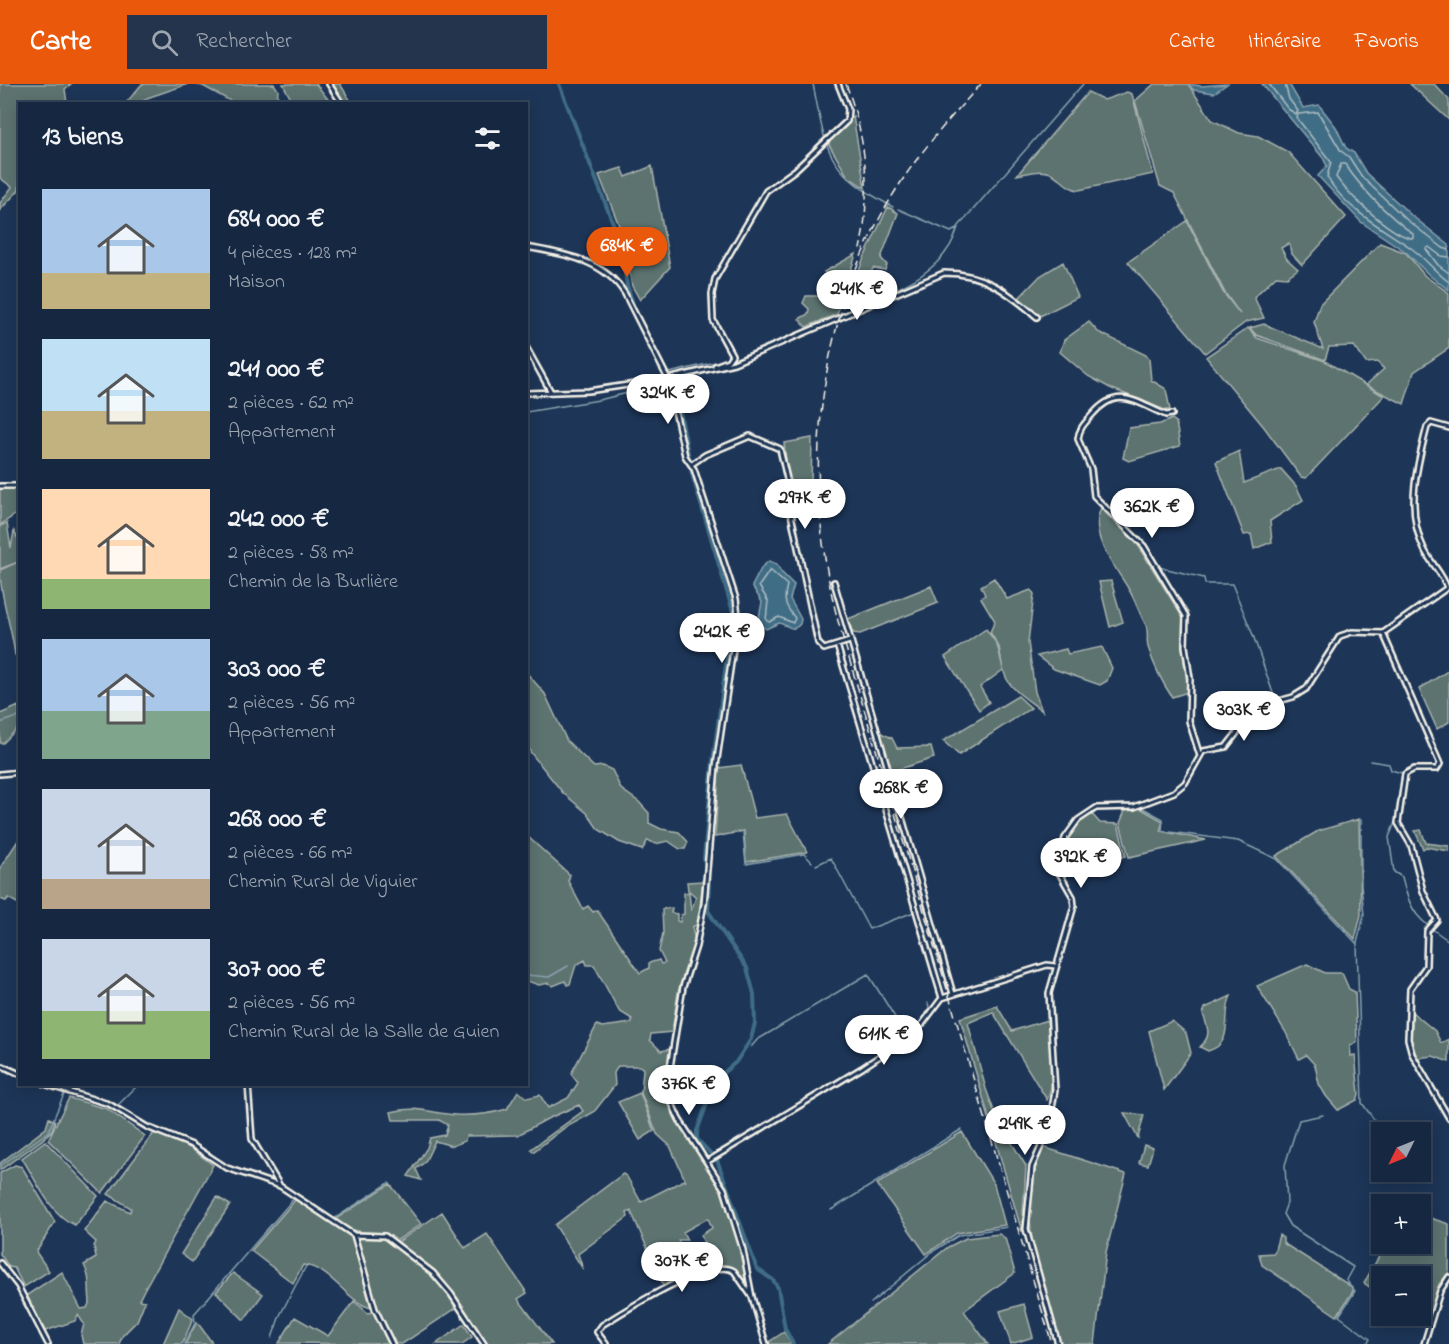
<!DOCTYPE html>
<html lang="fr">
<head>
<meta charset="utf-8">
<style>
  :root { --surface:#162841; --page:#23344c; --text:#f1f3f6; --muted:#9ea6b1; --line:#35445a; --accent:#ea580c }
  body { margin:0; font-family:"Indie Flower",sans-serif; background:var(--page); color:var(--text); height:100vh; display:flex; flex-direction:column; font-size:22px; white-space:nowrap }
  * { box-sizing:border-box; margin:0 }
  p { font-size:20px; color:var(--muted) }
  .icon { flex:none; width:33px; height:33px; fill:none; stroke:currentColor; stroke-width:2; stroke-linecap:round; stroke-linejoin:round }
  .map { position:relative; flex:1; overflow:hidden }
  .drawer { position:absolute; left:18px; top:18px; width:510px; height:984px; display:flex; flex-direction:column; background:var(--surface); border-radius:0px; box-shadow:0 3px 15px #0003,0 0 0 2px var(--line) }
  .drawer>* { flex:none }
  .needle { width:39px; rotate:227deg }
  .buttons { position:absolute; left:1371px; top:1038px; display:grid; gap:12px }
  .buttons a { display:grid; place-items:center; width:60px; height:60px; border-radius:0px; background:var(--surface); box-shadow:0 3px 15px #0003,0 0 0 2px var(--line); font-size:30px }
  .price { position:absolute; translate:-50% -51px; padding:0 14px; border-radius:21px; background:#fff; color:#222; font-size:20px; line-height:39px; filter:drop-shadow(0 2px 3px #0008) }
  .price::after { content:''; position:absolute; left:50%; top:36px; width:18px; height:14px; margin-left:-9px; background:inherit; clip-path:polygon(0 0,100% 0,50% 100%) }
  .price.selected { background:var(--accent); color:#fff }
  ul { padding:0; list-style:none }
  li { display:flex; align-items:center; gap:18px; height:150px; padding:0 24px }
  li span { display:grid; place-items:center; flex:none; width:168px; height:120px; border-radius:0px; color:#555 }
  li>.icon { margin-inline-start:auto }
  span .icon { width:72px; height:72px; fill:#fffc; stroke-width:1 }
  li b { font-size:26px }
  h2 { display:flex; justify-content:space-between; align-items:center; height:72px; padding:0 24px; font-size:26px }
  header { display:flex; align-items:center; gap:36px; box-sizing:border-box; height:84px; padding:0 30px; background:var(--accent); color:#fff }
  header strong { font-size:28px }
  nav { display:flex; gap:33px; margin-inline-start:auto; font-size:21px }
  .search { width:420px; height:54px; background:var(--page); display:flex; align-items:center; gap:15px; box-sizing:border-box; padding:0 21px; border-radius:0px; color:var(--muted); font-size:22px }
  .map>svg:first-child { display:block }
  .green { fill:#5c7370; stroke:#a8b2ac; stroke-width:1.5 }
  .water { fill:#416d86; stroke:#89a2ad; stroke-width:1.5 }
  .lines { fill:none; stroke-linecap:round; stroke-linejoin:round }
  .shore { stroke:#acbcc1; stroke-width:1.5 }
  .stream { stroke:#89a2ad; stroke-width:1.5 }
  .canal { stroke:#416d86; stroke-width:4 }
  .minor-casing { stroke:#f4f1e8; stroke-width:8 }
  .minor { stroke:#1d3557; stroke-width:3 }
  .rail { stroke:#f4f1e8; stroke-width:1.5; stroke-dasharray:9 4.5; stroke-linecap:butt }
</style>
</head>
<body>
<header>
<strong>Carte</strong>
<div class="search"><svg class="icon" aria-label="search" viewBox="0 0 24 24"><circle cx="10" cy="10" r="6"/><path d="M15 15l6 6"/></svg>Rechercher</div>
<nav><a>Carte</a><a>Itinéraire</a><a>Favoris</a></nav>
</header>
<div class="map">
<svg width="1449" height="1260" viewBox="0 0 1449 1260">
  <rect width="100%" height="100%" fill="#1d3557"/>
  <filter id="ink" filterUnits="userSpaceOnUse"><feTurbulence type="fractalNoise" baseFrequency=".0167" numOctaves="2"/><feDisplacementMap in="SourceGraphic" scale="12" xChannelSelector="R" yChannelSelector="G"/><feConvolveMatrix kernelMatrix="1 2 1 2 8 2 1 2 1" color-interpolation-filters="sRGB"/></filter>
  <g filter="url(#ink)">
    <path class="green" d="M0 0H71L65 5 67 19 20 20 19 106 0 126V119L12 103 0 94Z
      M142 0H188L147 14 141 19H126Z
      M193 0H274L278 6 277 18 234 19 203 2Z
      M283 0H316L331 19H293Z
      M331 0H340L352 19H344Z
      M1154 0H1188L1212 36 1239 49 1258 52 1288 68 1346 133 1302 181 1291 169 1289 159 1281 164 1287 175 1298 185 1287 193 1276 192 1254 213 1264 234 1246 238 1205 269 1128 178 1187 137 1223 208 1240 230 1225 209 1174 109 1160 102 1135 17Z
      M1410 0H1434L1449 16V36Z
      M1088 8 1104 16 1127 8 1132 10 1153 90 1079 106C1067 105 1061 94 1051 89 1040 85 1028 89 1017 91Z
      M853 32 865 104 848 93 828 59Z
      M652 82 670 183 640 216 632 202 625 166 631 162 620 144 599 91 622 84 626 93Z
      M888 123 898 129 881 174 887 181 885 186 873 184 864 209 848 216 863 176Z
      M1380 159 1406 169 1425 192 1449 209V264L1414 288 1404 320 1366 301 1384 285 1377 278 1366 279 1354 262 1329 263 1325 276 1256 251 1250 244 1264 240 1323 265 1314 238 1320 220Z
      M856 170 837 230 806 243 799 235 808 230 809 225 803 219 806 212H818L831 196 824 188Z
      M1063 178 1078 213 1040 232 1018 215 1040 192Z
      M1089 238 1098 248 1146 271 1149 275 1151 296 1166 305 1170 326H1165L1110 304 1088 292 1060 268 1064 256Z
      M1248 244 1257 254 1325 277 1384 312 1306 394 1301 393 1264 343 1206 273Z
      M1172 335 1176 338 1180 362 1129 377 1123 374 1129 344 1160 340Z
      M812 354 811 403 790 409 784 359Z
      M1239 367 1244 399 1281 385 1296 402 1303 416 1270 437 1272 458 1254 465 1251 450 1244 451 1216 378Z
      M0 403 20 404 19 428 0 441Z
      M1101 424 1138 461 1183 534 1182 560 1188 608 1172 613C1161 597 1154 582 1148 563 1146 556 1149 549 1146 541 1139 529 1135 515 1128 504 1114 480 1088 453 1101 424Z
      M7 439 11 464 14 447 19 457V575L15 571C12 543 0 514 0 486L18 478 0 485V442Z
      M994 494 1007 515 1031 506 1034 510 1028 558 1035 608 1042 627C1030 617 1011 607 1005 591 999 574 1001 564 990 548L995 537 981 514 985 511 981 502Z
      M1111 497 1123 538 1110 543 1099 498Z
      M931 502 938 519 860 550 853 549 848 535Z
      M986 545 999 563 1003 586 980 603 989 618 979 626 945 573Z
      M1102 563 1112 584 1107 597 1100 601 1054 585 1037 572 1066 565 1068 570Z
      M1449 586V638L1437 645 1419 605Z
      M526 588 545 610 567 657 594 683 603 682 612 686 621 705 639 718 649 729V739L661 745 679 748 688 758 685 765H680L668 757 655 760 648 756 642 766 619 758 598 745 587 729 563 709 531 669 527 660Z
      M1018 612 1031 624 959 671 943 657Z
      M19 622V643L3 659H0V630Z
      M879 648 892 654 897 664 931 663 934 674 890 688Z
      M741 681 755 734 787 730 807 768 746 778 744 747 715 753 719 684Z
      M1140 724 1163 737 1160 747 1206 756 1129 773 1120 739 1125 727Z
      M1090 728 1100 739 1118 740 1126 772 1080 785 1075 767 1061 770 1068 751Z
      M1359 735 1361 831 1355 855 1276 772 1318 747Z
      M1421 746 1426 759 1449 762V767L1426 763 1423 765 1415 747Z
      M527 752 570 791 568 797 583 825 588 822 593 828 597 826 640 889 649 884V879L659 876 661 880 665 879 659 867 663 849 662 825 672 824 671 829 677 830V837L680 838 681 831 684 830V809L689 808 691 827 696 813 688 806 687 798 703 797 698 840 692 843 695 857 678 908 672 948 651 950 650 956 661 967 670 965C656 1045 699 1045 723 1107 736 1140 744 1175 750 1209 744 1193 734 1178 715 1185L713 1183 701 1151 712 1144 708 1134 683 1148 687 1156H678L693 1191 664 1203 631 1127 627 1129 628 1133 578 1170 583 1185 555 1141 623 1090 627 1093 641 1118 684 1096 686 1098 670 1062 657 1050 641 1009 643 985 640 982H618L614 989 615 1001 594 1028 563 1045 533 1068 531 1065 583 1027 579 1021 547 1035 518 1051 466 1052 465 1057 452 1062 435 1057 425 1078 416 1085 421 1096 408 1092 427 1064 430 1054 445 1051 448 1041 439 1036H393L391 1028C417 1021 429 1029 455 1031 472 1032 490 1030 507 1025L518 1007 527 1014 540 1011 548 1024 568 1014 578 999 571 990 597 941 602 943 632 939V935L619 927 594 881H587L585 876 576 881 570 900 567 901 565 897 553 902 549 899 539 901 527 897Z
      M19 755V820L8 814 6 817 0 815V784Z
      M1307 880 1325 889H1342L1349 905 1355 908 1357 958 1350 962 1351 972 1355 971 1359 1010 1357 1016 1338 1026 1326 1012 1319 1000 1315 981 1306 971 1299 975 1285 947 1257 902Z
      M1231 912C1221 931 1236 959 1208 967L1200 963C1212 952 1208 944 1203 930L1205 924Z
      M997 922 1012 947 1047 936C1050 961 1058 993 1047 1016L993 928 968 939 986 1005 997 1035 1026 1082 1022 1148 960 934Z
      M1412 928 1435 947 1441 959 1449 955V978L1433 972 1417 974 1410 954Z
      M1172 937 1186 949 1191 969 1164 1006 1149 947Z
      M640 1009 654 1047 640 1056 618 1018Z
      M69 1014 107 1025 145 1052 102 1109 48 1056Z
      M1125 1029 1144 1031 1138 1054 1124 1029Z
      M49 1034 55 1037 52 1046 42 1056 0 1086V1079L46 1044Z
      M962 1048 994 1100 1005 1141 957 1149 926 1170 877 1100Z
      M154 1049 185 1060 213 1081 144 1206 139 1216 145 1217 137 1237 123 1251 119 1260H83L81 1251 84 1240 78 1231 75 1237 45 1247 27 1211 62 1188 81 1225 87 1224 90 1217C88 1203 91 1194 84 1181L96 1174 94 1162 96 1158 84 1147 107 1117 130 1128 131 1124 108 1110Z
      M45 1057 98 1112 75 1141C50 1131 36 1096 22 1074Z
      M1144 1061 1153 1064 1148 1081 1139 1079Z
      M1043 1063 1126 1090 1106 1168 1095 1260H1061C1041 1191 1013 1134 1043 1063Z
      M15 1081 22 1083 55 1138 36 1168 49 1187 24 1203 14 1184 9 1183 0 1170V1089Z
      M390 1100 421 1140 396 1157C373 1141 360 1156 334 1136Z
      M217 1113 230 1121 192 1178 181 1170Z
      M296 1115 352 1154 371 1224C347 1218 330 1183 303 1181L293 1199 251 1167Z
      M442 1128 465 1164 487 1150 527 1209 518 1215 552 1260H486L445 1199 398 1158Z
      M1421 1131 1449 1140V1189L1439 1200 1427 1243 1411 1232H1420V1192H1382L1381 1211 1364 1199 1386 1160H1420Z
      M999 1150 1005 1154 1015 1189 964 1227 988 1260H828L948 1163 966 1154Z
      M1279 1151 1283 1154V1159L1352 1203 1353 1207 1337 1232 1262 1181 1259 1170 1274 1169Z
      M364 1152C371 1153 380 1152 387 1155 407 1166 452 1203 455 1225L402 1260H395L376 1225 357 1157 358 1153Z
      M233 1189 263 1210 244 1236 216 1208Z
      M354 1217 368 1229 373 1228 390 1260 279 1259 295 1233 328 1252Z
      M1024 1220 1033 1253 1011 1260 1000 1227Z
      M179 1224 193 1235 182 1260H163Z
      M197 1238 213 1260H185Z
      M464 1240 472 1253 462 1260H436Z
      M784 1248 792 1260H769V1258Z"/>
    <path class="water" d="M1188 0 1201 2 1227 0 1214 9 1194 6Z
      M1262 0H1289L1303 24 1319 21 1336 43 1346 64 1354 69 1366 89 1411 131 1449 161V206L1430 192 1406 168 1361 138 1318 92 1327 82 1323 74Z
      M769 477 777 480 781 488 794 501 790 515 801 535 800 540C792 549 788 541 779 539L766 545 758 539 762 518 752 502 762 483Z"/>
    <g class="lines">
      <path class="shore" d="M1269 0 1288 25 1296 30 1298 27 1289 15 1285 0
        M1341 80H1345C1363 107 1387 130 1413 150V154C1395 155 1347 109 1336 93Z
        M1449 166 1443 164 1407 136 1362 93 1349 73 1341 67 1318 28 1298 30 1297 34 1331 78 1327 93C1345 125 1382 144 1411 164 1425 174 1435 188 1449 198
        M1449 173 1441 172 1429 163 1426 165 1438 181 1449 189
        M770 486 787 501C783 516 785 522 795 534L793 539 779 533 769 538 766 536 768 517 759 502Z"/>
      <path class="stream" d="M813 0C827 71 826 87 893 123
        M898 125 951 148 958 144
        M852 225C892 207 945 191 958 143L1083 0
        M734 275 846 228
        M669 289 728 275
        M526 328 599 316 664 300
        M1159 483 1204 494 1205 500H1232L1253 551 1275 615
        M0 639 20 632
        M1370 677 1389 680 1391 686 1402 689 1396 736 1389 753 1394 788 1402 793C1410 830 1419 836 1449 857
        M1141 723 1163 735 1162 747 1238 757 1277 775 1357 860 1362 1019 1383 1048
        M743 749 746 780 804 770 812 778
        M816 781 831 774 869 845 914 828
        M919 826H920
        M1357 859 1364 831 1361 801V735
        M526 891 549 893 568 882
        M926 933 929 923 928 919
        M751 963 757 956 868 890 906 951 919 941
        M817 1014 856 991
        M118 1021 139 1000
        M1323 1031 1299 1036 1285 1081 1287 1119 1283 1130 1290 1142 1353 1183 1346 1196 1355 1207 1339 1232 1370 1255 1367 1260
        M0 1082 48 1048 65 1008 64 1000
        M831 1126 962 1045
        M334 1135 389 1099
        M871 1219 932 1168 959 1151 1007 1143
        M272 1254 280 1231 306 1182
        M184 1260 195 1239 194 1230 202 1221 295 1113"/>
      <path class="canal" d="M559 0 618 152 627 201 637 232
        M645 246 676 307 692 390 733 528 713 677 704 774 709 797 708 827 747 884 754 910 755 939 751 955 736 978 716 995 697 1047V1055L711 1070
        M717 1076 757 1185 773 1196 778 1204 785 1245 793 1260"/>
      <defs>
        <path id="minor" d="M329 0 342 20
          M526 163C563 170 604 175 625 210L668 295 685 372 694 385 736 515 738 531 716 682 704 820 696 862 683 903 668 996 670 1015 679 1035 724 1105 743 1166 752 1213 766 1260
          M526 263 551 308
          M715 282 728 277 732 271 713 236 712 210 715 195 766 107 795 86 847 37 848 25 838 0
          M526 309 588 307 668 295 734 279 944 189C984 189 1008 208 1037 233
          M1172 330 1166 331C1136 319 1118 300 1092 331 1086 338 1079 344 1078 355L1091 385 1094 412 1144 462 1186 532 1185 562 1190 594 1189 637 1200 672
          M692 380 705 371 750 352 780 365 787 395 792 435 818 559 824 565 850 557
          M0 402H20
          M834 498 953 910
          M1383 549 1447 504C1443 490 1430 478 1424 465 1405 427 1417 381 1427 343L1431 339 1449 344
          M837 561 942 914
          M0 690 20 688
          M0 981 20 990
          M44 1000 109 1020 147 1043 192 1061 227 1084 280 1102 354 1151
          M248 1000 252 1055 280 1102
          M708 1077 862 984 917 947 942 914 1047 881 1055 882
          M354 1151 385 1152 433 1189 451 1210 484 1260
          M354 1151 375 1225 392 1260
          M0 1179 18 1202 48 1260
          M606 1260 597 1248 602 1241C624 1227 711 1172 734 1187L752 1213
          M1058 1260 1026 1145 1032 1083 1049 1044 1055 1006 1049 909 1074 822 1073 813 1057 785 1065 754 1078 736 1096 724 1134 723 1174 708 1185 699 1203 667 1226 663 1257 623 1293 613 1306 605 1340 552 1352 548 1383 549 1440 680 1437 685H1414L1405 690 1398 739 1411 761 1423 807 1437 836 1427 847 1426 882 1410 905 1408 955 1412 970 1449 1034
          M1424 1260 1440 1207 1449 1193"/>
      </defs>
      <use href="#minor" class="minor-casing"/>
      <use href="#minor" class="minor"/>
      <path class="rail" d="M846 0C866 53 872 109 860 165
        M981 0C948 36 916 72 891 114 815 241 801 396 838 537L1052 1260"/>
    </g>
  </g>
</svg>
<div class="buttons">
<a><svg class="needle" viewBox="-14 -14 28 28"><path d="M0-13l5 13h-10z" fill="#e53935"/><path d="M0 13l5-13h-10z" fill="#9ea6b1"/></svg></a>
<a>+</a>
<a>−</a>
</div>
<b class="price selected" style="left:627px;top:194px">684K €</b>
<b class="price" style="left:857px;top:237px">241K €</b>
<b class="price" style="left:668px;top:341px">324K €</b>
<b class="price" style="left:805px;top:446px">297K €</b>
<b class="price" style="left:1152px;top:455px">362K €</b>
<b class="price" style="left:722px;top:580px">242K €</b>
<b class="price" style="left:1244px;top:658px">303K €</b>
<b class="price" style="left:901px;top:736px">268K €</b>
<b class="price" style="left:1081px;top:805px">392K €</b>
<b class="price" style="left:884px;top:982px">611K €</b>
<b class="price" style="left:689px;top:1032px">376K €</b>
<b class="price" style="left:1025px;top:1072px">249K €</b>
<b class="price" style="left:682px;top:1209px">307K €</b>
<section class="drawer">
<h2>13 biens<svg class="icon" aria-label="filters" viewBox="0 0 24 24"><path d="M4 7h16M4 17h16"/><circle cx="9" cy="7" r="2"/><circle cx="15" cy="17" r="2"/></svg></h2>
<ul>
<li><span style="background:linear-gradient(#a9c7e8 70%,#c2b280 0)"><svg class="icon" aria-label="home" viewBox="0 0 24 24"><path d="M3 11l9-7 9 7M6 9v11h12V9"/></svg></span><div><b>684 000 €</b><p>4 pièces · 128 m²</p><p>Maison</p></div></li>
<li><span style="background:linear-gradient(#bfe0f5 60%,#c2b280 0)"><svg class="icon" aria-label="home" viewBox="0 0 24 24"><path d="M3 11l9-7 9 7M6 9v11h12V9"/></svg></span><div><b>241 000 €</b><p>2 pièces · 62 m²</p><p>Appartement</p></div></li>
<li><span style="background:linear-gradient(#ffd9b3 75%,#8fb573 0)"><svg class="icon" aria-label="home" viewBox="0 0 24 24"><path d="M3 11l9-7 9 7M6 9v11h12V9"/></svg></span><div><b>242 000 €</b><p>2 pièces · 58 m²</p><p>Chemin de la Burlière</p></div></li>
<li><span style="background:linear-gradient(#a9c7e8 60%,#7fa58c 0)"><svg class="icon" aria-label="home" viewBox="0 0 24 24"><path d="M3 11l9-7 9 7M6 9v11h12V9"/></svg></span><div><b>303 000 €</b><p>2 pièces · 56 m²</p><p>Appartement</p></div></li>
<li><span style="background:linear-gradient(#c9d6e8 75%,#b9a48a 0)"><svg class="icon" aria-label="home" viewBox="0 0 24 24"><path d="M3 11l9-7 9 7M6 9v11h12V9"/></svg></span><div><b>268 000 €</b><p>2 pièces · 66 m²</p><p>Chemin Rural de Viguier</p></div></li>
<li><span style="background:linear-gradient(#c9d6e8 60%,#8fb573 0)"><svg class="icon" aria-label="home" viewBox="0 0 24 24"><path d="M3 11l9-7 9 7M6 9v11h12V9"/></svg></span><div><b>307 000 €</b><p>2 pièces · 56 m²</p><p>Chemin Rural de la Salle de Guien</p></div></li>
</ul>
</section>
</div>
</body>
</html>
